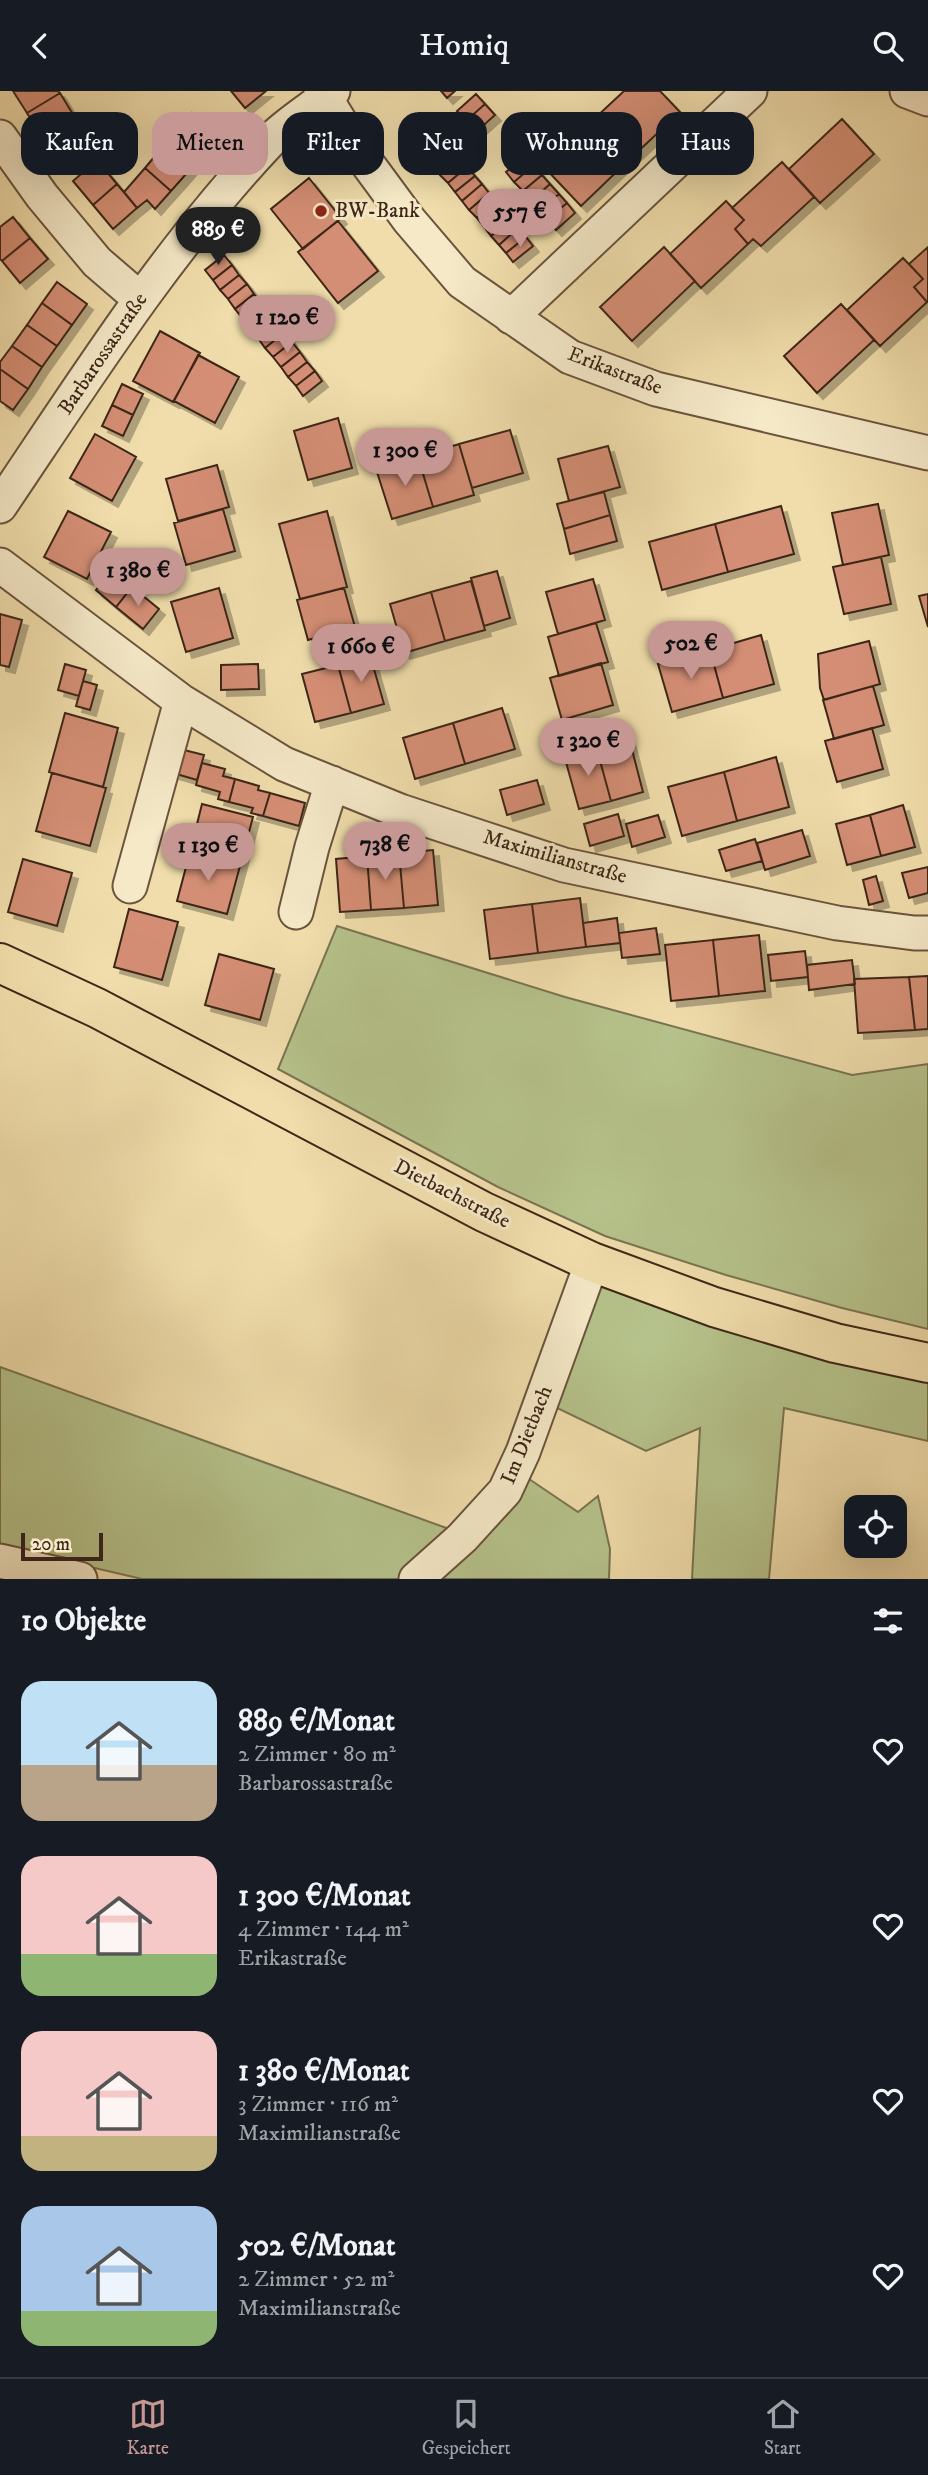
<!DOCTYPE html>
<html lang="de">
<head>
<meta charset="utf-8">
<style>
  :root { --surface:#171b24; --page:#242831; --text:#f1f3f6; --muted:#9ea1a6; --line:#363941; --accent:#c59692 }
  body { margin:0; font-family:"IM FELL DW Pica",serif; background:var(--page); color:var(--text); height:100vh; display:flex; flex-direction:column; font-size:26px; white-space:nowrap }
  * { box-sizing:border-box; margin:0 }
  p { font-size:23px; color:var(--muted) }
  .icon { flex:none; width:38px; height:38px; fill:none; stroke:currentColor; stroke-width:2; stroke-linecap:round; stroke-linejoin:round }
  .map { position:relative; height:1488px; overflow:hidden }
  .panel { display:flex; flex-direction:column; background:var(--surface); flex:1 }
  .panel>* { flex:none }
  .hud { position:absolute; left:21px; top:21px; width:887px; height:63px; display:flex; gap:14px }
  .fabs { position:absolute; left:844px; top:1404px; display:grid; gap:14px }
  .fabs a { display:grid; place-items:center; width:63px; height:63px; border-radius:14px; background:var(--surface); box-shadow:0 7px 28px #0002; font-size:35px }
  .scale { position:absolute; left:21px; bottom:18px; width:82px; box-sizing:border-box; padding-left:7px; border:4px solid #3e2718; border-top:0; font-size:19px; line-height:24px; white-space:nowrap; color:#3e2718; -webkit-text-stroke:5px #f5e9c8; paint-order:stroke }
  .price { position:absolute; translate:-50% -60px; padding:0 16px; border-radius:24px; background:var(--accent); color:#111; font-size:23px; line-height:46px; filter:drop-shadow(0 2px 4px #0008) }
  .price::after { content:''; position:absolute; left:50%; top:42px; width:21px; height:16px; margin-left:-10px; background:inherit; clip-path:polygon(0 0,100% 0,50% 100%) }
  .price.on { background:#222; color:#fff }
  ul { padding:0; list-style:none }
  li { display:flex; align-items:center; gap:21px; height:175px; padding:0 21px }
  li span { display:grid; place-items:center; flex:none; width:196px; height:140px; border-radius:21px; color:#555 }
  li>.icon { margin-inline-start:auto }
  span .icon { width:84px; height:84px; fill:#fffc; stroke-width:1 }
  li b { font-size:30px }
  h2 { display:flex; justify-content:space-between; align-items:center; height:84px; padding:0 21px; font-size:30px }
  .tag { padding:0 24px; border-radius:21px; background:var(--surface); box-shadow:0 7px 28px #0002; font-size:24px; line-height:63px }
  .tag.on { background:var(--accent); color:#111 }
  header { display:flex; justify-content:space-between; align-items:center; height:91px; padding:0 21px; background:var(--surface); font-size:32px; font-weight:600 }
  .menu { display:flex; justify-content:space-around; align-items:center; height:98px; border-top:2px solid var(--line); background:var(--surface); font-size:19px; color:var(--muted) }
  .menu a { display:grid; justify-items:center; gap:4px }
  .menu .on { color:var(--accent) }
  .map>svg:first-child { display:block }
  .green { fill:#b6c28b; stroke:#7a7452; stroke-width:2 }
  .building { fill:#d48e75; stroke:#3e2718; stroke-width:2; filter:url(#shadow) }
  .lines { fill:none; stroke-linecap:round; stroke-linejoin:round }
  .minor-casing { stroke:#6a543d; stroke-width:37 }
  .major-casing { stroke:#3e2718; stroke-width:42 }
  .minor { stroke:#f5e9c8; stroke-width:33 }
  .major { stroke:#f0ddab; stroke-width:38 }
  .poi-dot { fill:#8f2418; stroke:#f5e9c8; stroke-width:2.5 }
  .labels { text-anchor:middle; dominant-baseline:central; stroke-width:6; stroke-linejoin:round; paint-order:stroke }
  .poi-label { font-size:21px; fill:#3e2718; stroke:#f5e9c8; text-anchor:start }
  .street-label { font-size:21px; fill:#3e2718; stroke:#f5e9c8 }
</style>
</head>
<body>
<header><svg class="icon" aria-label="back" viewBox="0 0 24 24"><path d="M15 5l-7 7 7 7"/></svg>Homiq<svg class="icon" aria-label="search" viewBox="0 0 24 24"><circle cx="10" cy="10" r="6"/><path d="M15 15l6 6"/></svg></header>
<div class="map">
<svg width="928" height="1488" viewBox="0 0 928 1488">
  <defs>
    <filter id="shadow"><feDropShadow dx="6" dy="6" stdDeviation="0" flood-color="#0004"/></filter>
  </defs>
  <rect width="100%" height="100%" fill="#f0ddab"/>
  <filter id="stains"><feTurbulence type="fractalNoise" baseFrequency=".00286" numOctaves="4"/><feColorMatrix values="0 0 0 0 .2 0 0 0 0 .09 0 0 0 0 .02 0 0 0 .5 -.17"/></filter>
  <radialGradient id="worn" r=".72"><stop offset=".6" stop-color="#630" stop-opacity="0"/><stop offset="1" stop-color="#630" stop-opacity=".3"/></radialGradient>
  <path class="green" d="M337 835 565 906 852 984 928 973V1238L842 1217 726 1184 605 1145 498 1096 278 978Z
    M599 1187 928 1285V1350L784 1317 769 1488H692L700 1337 646 1360 553 1315Z
    M0 1276 452 1439 401 1488H142L0 1455Z
    M529 1388 578 1421 598 1405 610 1458 609 1488H431L514 1408Z"/>
  <path class="building" d="M13 0H58L60 2 27 22Z
    M231 0H266L245 17Z
    M441 0H455L447 7Z
    M624 0H660L680 21 630 68 593 29Z
    M60 2 74 25 41 45 27 22Z
    M476 3 485 13 466 30 457 20Z
    M485 13 495 24 476 41 466 30Z
    M192 22 218 45 203 63 176 41Z
    M74 25 88 49 55 69 41 45Z
    M842 28 874 63 820 112 789 78Z
    M593 29 630 68 581 115 544 76Z
    M431 32 439 41 418 57 412 49Z
    M176 41 203 63 187 82 160 59Z
    M439 41 446 50 426 66 418 57Z
    M446 50 453 58 433 75 426 66Z
    M453 58 460 67 440 84 433 75Z
    M160 59 187 82 171 100 145 77Z
    M526 65 534 74 514 91 506 81Z
    M460 67 467 76 448 92 440 84Z
    M97 69 117 93 93 114 73 90Z
    M782 71 814 106 761 155 753 148 748 153 735 138 744 129 732 117Z
    M534 74 542 84 523 100 514 91Z
    M467 76 475 85 455 101 448 92Z
    M145 77 171 100 155 118 147 109 137 117 124 101Z
    M542 84 550 93 531 110 523 100Z
    M475 85 482 93 462 110 455 101Z
    M309 87 341 127 303 158 271 118Z
    M117 93 137 117 113 138 93 114Z
    M482 93 489 102 469 119 462 110Z
    M550 93 559 103 539 119 531 110Z
    M489 102 497 111 477 127 469 119Z
    M559 103 567 112 547 129 539 119Z
    M726 110 744 129 735 138 748 153 701 197 670 163Z
    M497 111 504 119 484 136 477 127Z
    M567 112 575 122 556 139 547 129Z
    M504 119 511 128 491 145 484 136Z
    M13 126 30 147 2 170 0 168V136Z
    M511 128 518 137 499 154 491 145Z
    M338 130 378 180 338 212 298 161Z
    M518 137 526 146 506 162 499 154Z
    M526 146 533 155 513 171 506 162Z
    M30 147 48 168 20 192 2 170Z
    M664 156 695 190 632 250 600 216Z
    M928 156V211H927L914 196 923 188 909 173Z
    M224 164 232 174 213 189 205 179Z
    M903 167 923 188 914 196 927 211 880 255 847 219Z
    M232 174 239 184 220 199 213 189Z
    M239 184 247 193 228 208 220 199Z
    M57 191 87 213 72 234 42 212Z
    M247 193 254 203 235 218 228 208Z
    M254 203 262 213 243 228 235 218Z
    M42 212 72 234 57 255 27 234Z
    M262 213 270 222 250 237 243 228Z
    M841 213 874 249 817 302 784 265Z
    M270 222 277 232 258 247 250 237Z
    M277 232 285 241 265 257 258 247Z
    M27 234 57 255 42 276 12 255Z
    M160 240 200 262 173 311 133 290Z
    M285 241 292 251 273 266 265 257Z
    M292 251 300 261 281 276 273 266Z
    M12 255 42 276 28 298 0 278V271Z
    M300 261 307 271 288 286 281 276Z
    M198 264 239 286 215 332 174 310Z
    M307 271 315 280 296 295 288 286Z
    M0 278 28 298 13 319 0 310Z
    M315 280 322 290 303 305 296 295Z
    M122 293 143 303 133 324 112 314Z
    M112 314 133 324 123 345 102 335Z
    M338 327 352 377 308 389 294 340Z
    M510 339 523 382 472 397 459 353Z
    M95 343 136 366 112 410 70 387Z
    M459 353 474 404 433 416 418 366Z
    M608 355 620 396 569 410 558 368Z
    M418 366 433 416 392 428 376 378Z
    M217 374 229 416 178 430 166 388Z
    M604 401 610 424 564 438 557 413Z
    M878 413 889 464 843 474 832 422Z
    M781 415 794 463 728 481 715 433Z
    M223 418 235 460 186 474 174 432Z
    M68 420 111 441 87 488 44 466Z
    M327 420 347 496 300 508 279 433Z
    M610 424 617 450 570 463 564 438Z
    M715 433 728 481 662 499 649 451Z
    M881 466 891 513 844 523 833 476Z
    M111 479 132 496 116 516 96 499Z
    M497 480 510 527 484 535 471 487Z
    M593 488 605 529 558 543 546 501Z
    M471 490 485 539 445 550 431 501Z
    M132 496 159 518 143 538 116 516Z
    M219 497 233 547 186 561 171 511Z
    M344 497 355 536 308 549 297 509Z
    M431 501 445 550 404 562 390 513Z
    M928 503V536L919 505Z
    M0 523 22 529 9 576 0 574Z
    M596 532 608 571 559 585 548 546Z
    M761 544 774 593 723 607 710 559Z
    M869 550 880 593 824 609 820 597 818 563Z
    M710 559 723 607 672 621 658 573Z
    M370 564 384 613 351 622 338 574Z
    M601 572 613 614 562 629 550 587Z
    M65 573 86 579 79 605 58 599Z
    M258 573 259 598 221 599V574Z
    M338 574 351 622 315 631 302 583Z
    M83 590 97 594 90 619 76 615Z
    M873 595 884 634 834 648 823 609Z
    M502 617 515 658 465 673 453 632Z
    M65 622 118 637 103 696 49 681Z
    M453 632 465 673 415 688 403 647Z
    M872 637 883 678 837 691 825 650Z
    M629 647 643 701 611 710 596 655Z
    M596 655 611 710 579 718 564 664Z
    M180 658 204 664 197 689 173 682Z
    M776 666 789 716 737 730 724 681Z
    M202 672 225 678 223 685 235 688 229 711 218 708 220 701 196 694Z
    M724 681 737 730 682 745 668 696Z
    M52 682 106 697 90 755 36 740Z
    M235 688 259 695 258 699 270 702 263 725 251 722 253 717 229 711Z
    M537 689 544 713 507 724 500 699Z
    M270 702 305 712 299 735 263 725Z
    M202 713 253 726 240 775 190 761Z
    M903 714 915 756 881 765 870 724Z
    M618 723 624 745 590 755 584 733Z
    M658 724 665 746 632 756 626 733Z
    M870 724 881 765 847 774 836 733Z
    M802 739 810 765 765 779 757 752Z
    M755 748 762 770 726 780 719 759Z
    M433 759 438 814 404 817 399 762Z
    M190 761 240 775 227 823 177 810Z
    M399 762 404 817 371 819 367 765Z
    M367 765 371 819 340 821 336 768Z
    M23 768 72 782 57 835 8 821Z
    M928 776V802L909 807 902 782Z
    M876 785 883 810 869 814 863 789Z
    M580 807 586 856 538 862 532 813Z
    M532 813 538 862 490 868 484 819Z
    M129 818 178 831 162 889 114 876Z
    M617 827 620 852 586 856 583 832Z
    M656 837 660 863 622 867 619 842Z
    M759 844 765 900 719 905 713 849Z
    M713 849 719 905 671 910 665 854Z
    M805 860 808 886 771 890 768 864Z
    M219 863 274 878 260 929 205 914Z
    M852 869 855 893 809 899 807 874Z
    M928 885V938L915 939 909 886Z
    M909 886 915 939 858 942 854 888Z"/>
  <g class="lines">
    <defs>
      <path id="minor" d="M321 0 356 57 409 129 462 191 570 266 656 298 928 362
        M907 0 928 8
        M0 46 42 105 97 171 140 208
        M511 226 750 0
        M0 415C85 289 166 160 270 50 288 31 313 17 333 0
        M0 474 181 610 284 673 400 720 564 774 837 832 914 842H928
        M130 795 181 610
        M296 821 312 756 332 692
        M0 1470 80 1488
        M416 1488 462 1447 505 1400 523 1361 592 1171"/>
      <path id="major" d="M0 872 97 917 484 1121 592 1171 714 1216 835 1252 928 1272"/>
    </defs>
    <use href="#minor" class="minor-casing"/>
    <use href="#major" class="major-casing"/>
    <use href="#minor" class="minor"/>
    <use href="#major" class="major"/>
  </g>
  <circle class="poi-dot" cx="321" cy="120" r="7"/>
  <g class="labels">
    <g class="poi-label">
      <text x="335" y="120">BW-Bank</text>
    </g>
    <g class="street-label">
      <text transform="translate(103 263) rotate(-56)">Barbarossastraße</text>
      <text transform="translate(615 280) rotate(21)">Erikastraße</text>
      <text transform="translate(555 766) rotate(16)">Maximilianstraße</text>
      <text transform="translate(452 1103) rotate(27)">Dietbachstraße</text>
      <text transform="translate(527 1344) rotate(-68)">Im Dietbach</text>
    </g>
  </g>
  <rect width="100%" height="100%" filter="url(#stains)"/>
  <rect width="100%" height="100%" fill="url(#worn)"/>
</svg>
<div class="fabs">
<a><svg class="icon" aria-label="locate" viewBox="0 0 24 24"><circle cx="12" cy="12" r="6"/><path d="M12 2v4M12 18v4M2 12h4M18 12h4"/></svg></a>
</div>
<div class="scale">20 m</div>
<b class="price" style="left:520px;top:158px">557 €</b>
<b class="price on" style="left:218px;top:176px">889 €</b>
<b class="price" style="left:287px;top:264px">1 120 €</b>
<b class="price" style="left:405px;top:397px">1 300 €</b>
<b class="price" style="left:138px;top:517px">1 380 €</b>
<b class="price" style="left:691px;top:590px">502 €</b>
<b class="price" style="left:361px;top:593px">1 660 €</b>
<b class="price" style="left:588px;top:687px">1 320 €</b>
<b class="price" style="left:385px;top:791px">738 €</b>
<b class="price" style="left:208px;top:792px">1 130 €</b>
<div class="hud">
<a class="tag">Kaufen</a>
<a class="tag on">Mieten</a>
<a class="tag">Filter</a>
<a class="tag">Neu</a>
<a class="tag">Wohnung</a>
<a class="tag">Haus</a>
</div>
</div>
<section class="panel">
<h2>10 Objekte<svg class="icon" aria-label="filters" viewBox="0 0 24 24"><path d="M4 7h16M4 17h16"/><circle cx="9" cy="7" r="2"/><circle cx="15" cy="17" r="2"/></svg></h2>
<ul>
<li><span style="background:linear-gradient(#bfe0f5 60%,#b9a48a 0)"><svg class="icon" aria-label="home" viewBox="0 0 24 24"><path d="M3 11l9-7 9 7M6 9v11h12V9"/></svg></span><div><b>889 €/Monat</b><p>2 Zimmer · 80 m²</p><p>Barbarossastraße</p></div><svg class="icon" aria-label="heart" viewBox="0 0 24 24"><path d="M12 20l-8-8c-3-5 5-10 8-4 3-6 11-1 8 4z"/></svg></li>
<li><span style="background:linear-gradient(#f6c9c9 70%,#8fb573 0)"><svg class="icon" aria-label="home" viewBox="0 0 24 24"><path d="M3 11l9-7 9 7M6 9v11h12V9"/></svg></span><div><b>1 300 €/Monat</b><p>4 Zimmer · 144 m²</p><p>Erikastraße</p></div><svg class="icon" aria-label="heart" viewBox="0 0 24 24"><path d="M12 20l-8-8c-3-5 5-10 8-4 3-6 11-1 8 4z"/></svg></li>
<li><span style="background:linear-gradient(#f6c9c9 75%,#c2b280 0)"><svg class="icon" aria-label="home" viewBox="0 0 24 24"><path d="M3 11l9-7 9 7M6 9v11h12V9"/></svg></span><div><b>1 380 €/Monat</b><p>3 Zimmer · 116 m²</p><p>Maximilianstraße</p></div><svg class="icon" aria-label="heart" viewBox="0 0 24 24"><path d="M12 20l-8-8c-3-5 5-10 8-4 3-6 11-1 8 4z"/></svg></li>
<li><span style="background:linear-gradient(#a9c7e8 75%,#8fb573 0)"><svg class="icon" aria-label="home" viewBox="0 0 24 24"><path d="M3 11l9-7 9 7M6 9v11h12V9"/></svg></span><div><b>502 €/Monat</b><p>2 Zimmer · 52 m²</p><p>Maximilianstraße</p></div><svg class="icon" aria-label="heart" viewBox="0 0 24 24"><path d="M12 20l-8-8c-3-5 5-10 8-4 3-6 11-1 8 4z"/></svg></li>
</ul>
</section>
<nav class="menu">
<a class="on"><svg class="icon" aria-label="map" viewBox="0 0 24 24"><path d="M3 6l6-2 6 2 6-2v14l-6 2-6-2-6 2zM9 4v14M15 6v14"/></svg>Karte</a>
<a><svg class="icon" aria-label="saved" viewBox="0 0 24 24"><path d="M7 4h10v16l-5-4-5 4z"/></svg>Gespeichert</a>
<a><svg class="icon" aria-label="home" viewBox="0 0 24 24"><path d="M3 11l9-7 9 7M6 9v11h12V9"/></svg>Start</a>
</nav>
</body>
</html>
